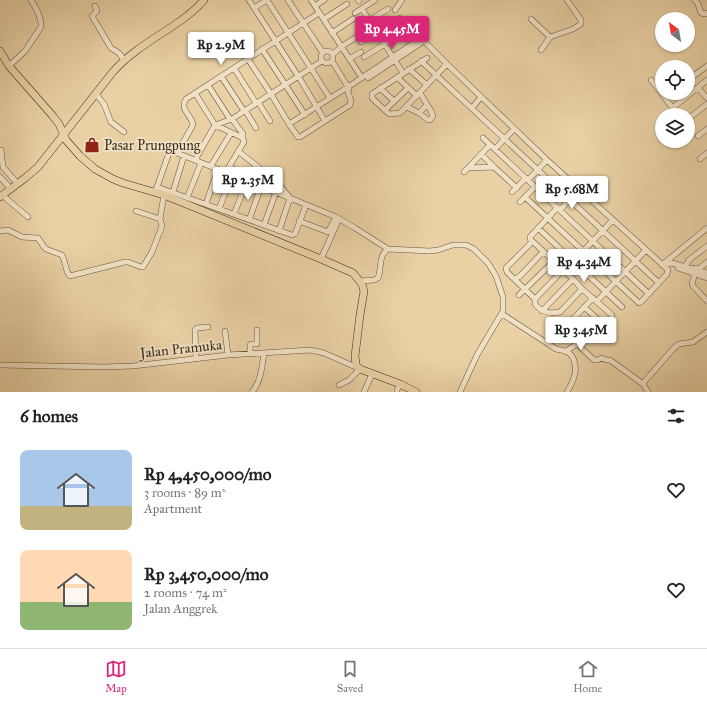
<!DOCTYPE html>
<html lang="en">
<head>
<meta charset="utf-8">
<style>
  :root { --surface:#fff; --page:#f2f2f2; --text:#222; --muted:#767676; --line:#e0e0e0; --accent:#db2777 }
  body { margin:0; font-family:"IM FELL Great Primer",serif; background:var(--page); color:var(--text); height:100vh; display:flex; flex-direction:column; font-size:15px; white-space:nowrap }
  * { box-sizing:border-box; margin:0 }
  p { font-size:13px; color:var(--muted) }
  .icon { flex:none; width:22px; height:22px; fill:none; stroke:currentColor; stroke-width:2; stroke-linecap:round; stroke-linejoin:round }
  .map { position:relative; height:392px; overflow:hidden }
  .sheet { display:flex; flex-direction:column; background:var(--surface); flex:1 }
  .sheet>* { flex:none }
  .needle { width:26px; rotate:329deg }
  .controls { position:absolute; left:655px; top:12px; display:grid; gap:8px }
  .controls a { display:grid; place-items:center; width:40px; height:40px; border-radius:50%; background:var(--surface); box-shadow:0 1px 3px #0004; font-size:20px }
  .price { position:absolute; translate:-50% -34px; padding:0 9px; border-radius:4px; background:#fff; color:#222; font-size:13px; line-height:26px; filter:drop-shadow(0 1px 2px #0008) }
  .price::after { content:''; position:absolute; left:50%; top:24px; width:12px; height:9px; margin-left:-6px; background:inherit; clip-path:polygon(0 0,100% 0,50% 100%) }
  .price.on { background:var(--accent); color:#fff }
  ul { padding:0; list-style:none }
  li { display:flex; align-items:center; gap:12px; height:100px; padding:0 20px }
  li span { display:grid; place-items:center; flex:none; width:112px; height:80px; border-radius:8px; color:#555 }
  li>.icon { margin-inline-start:auto }
  span .icon { width:48px; height:48px; fill:#fffc; stroke-width:1 }
  li b { font-size:17px }
  h2 { display:flex; justify-content:space-between; align-items:center; height:48px; padding:0 20px; font-size:17px }
  .tab-bar { display:flex; justify-content:space-around; align-items:center; height:56px; border-top:1px solid var(--line); background:var(--surface); font-size:11px; color:var(--muted) }
  .tab-bar a { display:grid; justify-items:center; gap:2px }
  .tab-bar .on { color:var(--accent) }
  .map>svg:first-child { display:block }
  .lines { fill:none; stroke-linecap:round; stroke-linejoin:round }
  .minor-casing { stroke:#665444; stroke-width:6 }
  .major-casing { stroke:#3b2b23; stroke-width:8 }
  .minor { stroke:#f1e1c4; stroke-width:5 }
  .major { stroke:#e9d1a5; stroke-width:7 }
  .labels { text-anchor:middle; dominant-baseline:central; stroke-width:3.5; stroke-linejoin:round; paint-order:stroke }
  .poi-label { font-size:14px; fill:#3b2b23; stroke:#f1e1c4; text-anchor:start }
  .street-label { font-size:14px; fill:#3b2b23; stroke:#f1e1c4 }
</style>
</head>
<body>
<div class="map">
<svg width="707" height="392" viewBox="0 0 707 392">
  <rect width="100%" height="100%" fill="#e9d1a5"/>
  <filter id="stains"><feTurbulence type="fractalNoise" baseFrequency=".005" numOctaves="4"/><feColorMatrix values="0 0 0 0 .2 0 0 0 0 .09 0 0 0 0 .02 0 0 0 .5 -.17"/></filter>
  <radialGradient id="worn" r=".72"><stop offset=".6" stop-color="#630" stop-opacity="0"/><stop offset="1" stop-color="#630" stop-opacity=".3"/></radialGradient>
  <g class="lines">
    <defs>
      <path id="minor" d="M249 0 300 79 325 121
        M267 0 330 98
        M288 0 323 53
        M311 0 362 78
        M358 0 359 1
        M695 0 698 4 701 13 705 14 707 13
        M95 6 97 11 92 16 111 48 119 53 124 60
        M315 6 324 0
        M254 8 267 0
        M362 9 403 73
        M395 10 402 0
        M355 13 375 0
        M324 19 347 4
        M531 19 550 37
        M360 26 388 9
        M411 32 417 41
        M332 33 353 19
        M361 42 400 18
        M262 49 305 115
        M541 50 550 37 573 29 581 24V20L567 0
        M321 57a6 6 0 1 1 12 0a6 6 0 1 1-12 0Z
        M333 54 341 47 358 36
        M364 57 411 28
        M427 58 372 94V98L388 113 390 114 400 113 447 64
        M248 59 271 94 289 124 298 137H300L350 105 351 101 348 92
        M349 59 361 52
        M332 61 348 87 421 38 447 64 547 160 665 267 668 270 667 274 641 302 639 303 525 197
        M421 61 659 283
        M9 66 25 51 41 27C42 18 36 8 31 0
        M234 68 256 103
        M409 69 427 85
        M221 76 244 111
        M397 77 417 96
        M368 78 424 41
        M651 80 672 107 675 106 707 80
        M688 80 707 66
        M208 85 230 119
        M380 88 394 101
        M698 88 707 98
        M195 93 215 125 241 137 243 139 244 142 227 170
        M96 94 104 104 111 122 124 132
        M258 102 270 121
        M407 107 419 113 428 120H430L433 116 431 111 420 93
        M472 108 481 97
        M245 110 256 128
        M385 110 408 88
        M419 113 427 105
        M232 119 243 134V139
        M688 119 707 104
        M289 124 348 87 349 89
        M698 136 707 129
        M483 138 649 294
        M495 149 514 129
        M1 150 3 167 18 184
        M238 151 277 182 290 198 279 231
        M177 153 193 125C192 115 179 110 186 99L319 13
        M481 154 494 167 517 188
        M700 159 707 153
        M195 160 215 125 232 119 322 61
        M212 164 231 133
        M230 167 246 177H249L256 166
        M469 168 494 167
        M464 172 490 145
        M0 177 11 189
        M528 180 547 160
        M157 187 169 153 172 151 290 198 336 217 328 232 299 221
        M156 189 157 187 292 235 295 234 306 205
        M173 192 184 156
        M512 192 526 178
        M2 195 28 217
        M187 198 201 163
        M520 202 535 187
        M206 204 218 169
        M557 208 530 237V239L573 279 582 289 612 315
        M219 209 232 175
        M560 210 579 189
        M136 211 160 219
        M234 214 247 181
        M336 217 355 228 388 249
        M249 220 261 187
        M264 225 276 192
        M538 228 622 307
        M0 231 8 230 22 237 38 238 44 247 46 249 62 255C66 262 65 271 70 276L125 262H128L141 267H143L152 252 162 226 160 219 164 195
        M532 242 506 268 507 272 535 299V304C542 313 550 314 560 312L582 289
        M321 259 339 219
        M662 265 707 228
        M686 265 689 260 707 246
        M665 266 668 264 672 263 707 273
        M678 268 707 278
        M695 268 699 269 707 262
        M564 271 613 220
        M695 273 692 284 693 286 707 301
        M515 279 520 276 543 252
        M360 281 374 280 378 278C382 268 378 256 388 249L430 251 438 250 453 245H466L474 249 488 263 496 276 503 297V311L477 355 460 392
        M519 295 554 261
        M535 299 563 270
        M597 301 646 250
        M584 307 602 323
        M542 311 573 279
        M502 314 556 349C560 350 565 350 569 353 575 357 577 370 574 377 573 382 570 387 567 392
        M563 326 574 318 593 298
        M225 331 228 355
        M577 344 594 360H597L602 358 606 360H610L643 384
        M566 351 577 344 589 338
        M250 354V345L251 344H257V330
        M196 359 195 330 197 328 208 327
        M0 365 104 367 133 366 228 355 310 350 324 353 360 369 349 380 339 385
        M252 392C261 382 262 366 264 353
        M364 392 372 374
        M397 392V390L400 384
        M648 392 643 384 644 382 674 348 679 344 693 342 707 332"/>
      <path id="major" d="M0 51 9 66 52 115 59 124 66 140 80 156 95 169 113 179 123 183 164 195 321 259 353 273 362 284 364 291 360 315 355 356 356 365 360 369 400 384 416 392
        M0 197 25 178 38 167 112 73C129 53 152 40 173 26 185 18 195 11 204 0"/>
    </defs>
    <use href="#minor" class="minor-casing"/>
    <use href="#major" class="major-casing"/>
    <use href="#minor" class="minor"/>
    <use href="#major" class="major"/>
  </g>
  <defs>
    <symbol id="shop-bare" viewBox="-9 -9 18 18"><path d="M-5-2.5h2.3a2.7 3.5 0 0 1 5.4 0H5L5.5 6h-11ZM-1.5-2.5h3a1.5 2.3 0 0 0-3 0Z" fill="#8f2418" stroke="#f1e1c4" stroke-width="2.5" paint-order="stroke"/></symbol>
  </defs>
  <g fill-rule="evenodd">
    <use href="#shop-bare" x="81" y="134" width="22" height="22"/>
  </g>
  <g class="labels">
    <g class="poi-label">
      <text x="104" y="145">Pasar Prungpung</text>
    </g>
    <g class="street-label">
      <text transform="translate(181 349) rotate(-6)">Jalan Pramuka</text>
    </g>
  </g>
  <rect width="100%" height="100%" filter="url(#stains)"/>
  <rect width="100%" height="100%" fill="url(#worn)"/>
</svg>
<div class="controls">
<a><svg class="needle" viewBox="-14 -14 28 28"><path d="M0-13l5 13h-10z" fill="#e53935"/><path d="M0 13l5-13h-10z" fill="#767676"/></svg></a>
<a><svg class="icon" aria-label="locate" viewBox="0 0 24 24"><circle cx="12" cy="12" r="6"/><path d="M12 2v4M12 18v4M2 12h4M18 12h4"/></svg></a>
<a><svg class="icon" aria-label="layers" viewBox="0 0 24 24"><path d="M12 4l9 5-9 5-9-5zM3 14l9 5 9-5"/></svg></a>
</div>
<b class="price on" style="left:392px;top:50px">Rp 4.45M</b>
<b class="price" style="left:221px;top:66px">Rp 2.9M</b>
<b class="price" style="left:248px;top:201px">Rp 2.35M</b>
<b class="price" style="left:572px;top:210px">Rp 5.68M</b>
<b class="price" style="left:584px;top:283px">Rp 4.34M</b>
<b class="price" style="left:581px;top:351px">Rp 3.45M</b>
</div>
<section class="sheet">
<h2>6 homes<svg class="icon" aria-label="filters" viewBox="0 0 24 24"><path d="M4 7h16M4 17h16"/><circle cx="9" cy="7" r="2"/><circle cx="15" cy="17" r="2"/></svg></h2>
<ul>
<li><span style="background:linear-gradient(#a9c7e8 70%,#c2b280 0)"><svg class="icon" aria-label="home" viewBox="0 0 24 24"><path d="M3 11l9-7 9 7M6 9v11h12V9"/></svg></span><div><b>Rp 4,450,000/mo</b><p>3 rooms · 89 m²</p><p>Apartment</p></div><svg class="icon" aria-label="heart" viewBox="0 0 24 24"><path d="M12 20l-8-8c-3-5 5-10 8-4 3-6 11-1 8 4z"/></svg></li>
<li><span style="background:linear-gradient(#ffd9b3 65%,#8fb573 0)"><svg class="icon" aria-label="home" viewBox="0 0 24 24"><path d="M3 11l9-7 9 7M6 9v11h12V9"/></svg></span><div><b>Rp 3,450,000/mo</b><p>2 rooms · 74 m²</p><p>Jalan Anggrek</p></div><svg class="icon" aria-label="heart" viewBox="0 0 24 24"><path d="M12 20l-8-8c-3-5 5-10 8-4 3-6 11-1 8 4z"/></svg></li>
</ul>
</section>
<nav class="tab-bar">
<a class="on"><svg class="icon" aria-label="map" viewBox="0 0 24 24"><path d="M3 6l6-2 6 2 6-2v14l-6 2-6-2-6 2zM9 4v14M15 6v14"/></svg>Map</a>
<a><svg class="icon" aria-label="saved" viewBox="0 0 24 24"><path d="M7 4h10v16l-5-4-5 4z"/></svg>Saved</a>
<a><svg class="icon" aria-label="home" viewBox="0 0 24 24"><path d="M3 11l9-7 9 7M6 9v11h12V9"/></svg>Home</a>
</nav>
</body>
</html>
